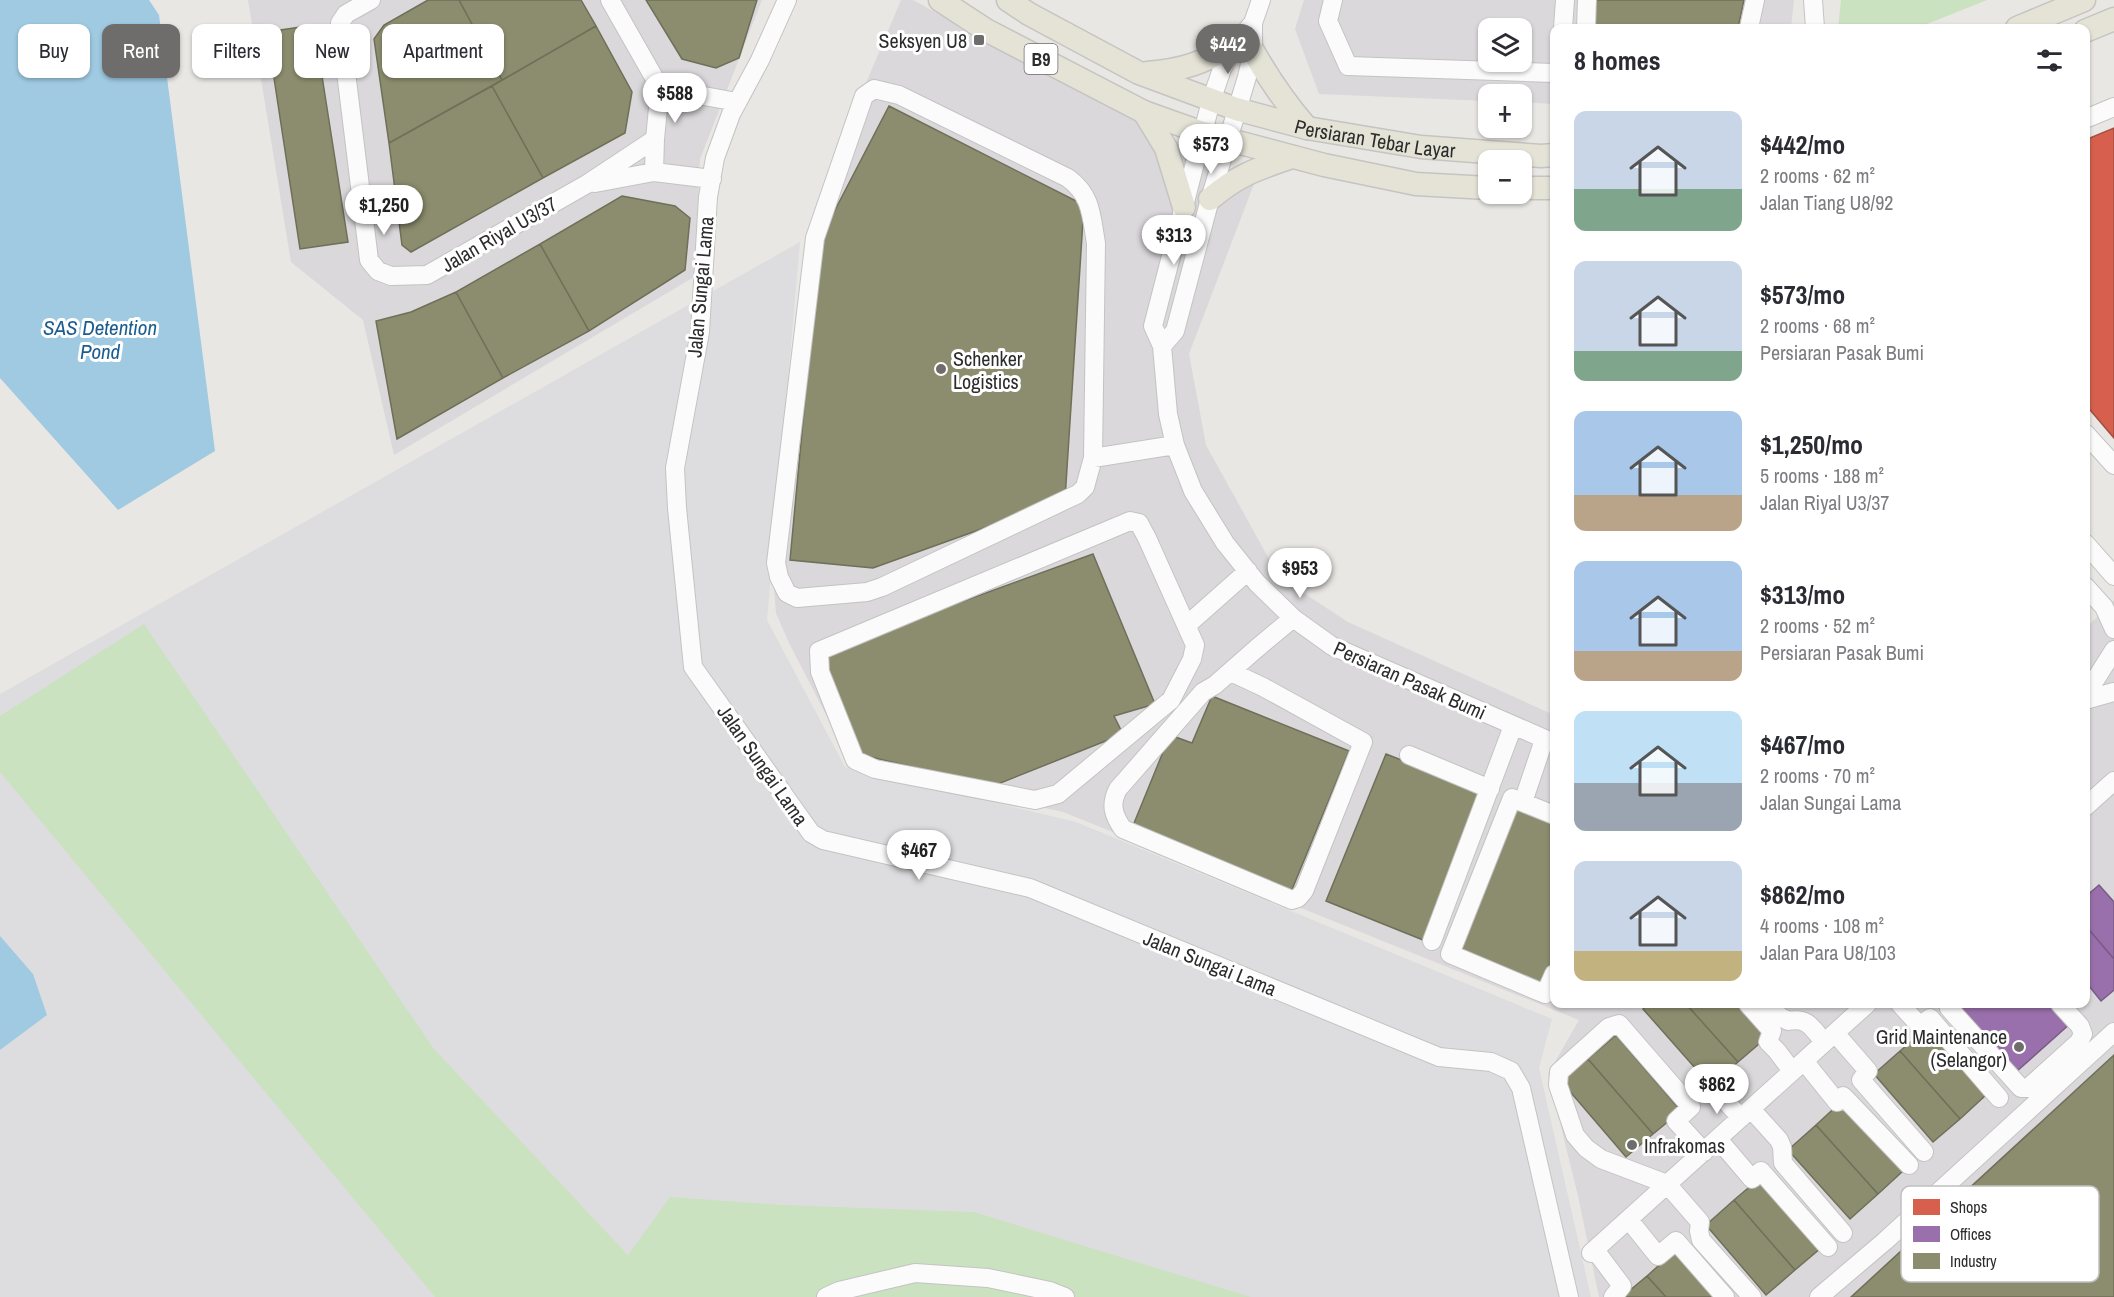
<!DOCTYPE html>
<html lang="en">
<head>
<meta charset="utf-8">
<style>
  :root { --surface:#fff; --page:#f2f2f3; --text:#2b2b33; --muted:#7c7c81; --accent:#6e6d6c }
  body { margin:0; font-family:"Archivo Narrow",sans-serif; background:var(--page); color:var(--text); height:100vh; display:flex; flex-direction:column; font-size:22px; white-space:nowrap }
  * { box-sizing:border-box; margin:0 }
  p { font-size:20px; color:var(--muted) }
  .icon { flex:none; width:33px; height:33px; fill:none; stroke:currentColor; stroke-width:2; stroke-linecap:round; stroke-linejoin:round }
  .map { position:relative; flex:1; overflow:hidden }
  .details { position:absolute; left:1550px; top:24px; width:540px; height:984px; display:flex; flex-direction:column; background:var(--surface); border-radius:12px; box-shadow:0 2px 4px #0004 }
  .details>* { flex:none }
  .hud { position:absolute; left:18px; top:24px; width:570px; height:54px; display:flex; gap:12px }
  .tools { position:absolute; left:1478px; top:18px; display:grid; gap:12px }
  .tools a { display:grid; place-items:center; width:54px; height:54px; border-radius:12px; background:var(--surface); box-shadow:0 2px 4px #0004; font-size:30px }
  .price { position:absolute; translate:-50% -51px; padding:0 14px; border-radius:21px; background:#fff; color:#222; font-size:20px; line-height:39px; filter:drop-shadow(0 2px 3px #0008) }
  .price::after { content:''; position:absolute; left:50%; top:36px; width:18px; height:14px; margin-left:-9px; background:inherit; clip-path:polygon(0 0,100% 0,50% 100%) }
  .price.selected { background:var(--accent); color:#fff }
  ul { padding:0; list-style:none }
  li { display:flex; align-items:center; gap:18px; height:150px; padding:0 24px }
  li span { display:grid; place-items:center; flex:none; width:168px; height:120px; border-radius:12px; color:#555 }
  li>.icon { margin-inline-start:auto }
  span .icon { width:72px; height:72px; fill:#fffc; stroke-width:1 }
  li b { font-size:26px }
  h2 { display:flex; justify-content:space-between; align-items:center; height:72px; padding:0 24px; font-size:26px }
  .chip { padding:0 21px; border-radius:12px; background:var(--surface); box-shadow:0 2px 4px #0004; font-size:21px; line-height:54px }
  .chip.selected { background:var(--accent); color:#fff }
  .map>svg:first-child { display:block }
  .industrial { fill:#dad8da; fill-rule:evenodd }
  .airport { fill:#dddde0 }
  .green { fill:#cae2c0 }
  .water { fill:#9fcae2 }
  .shops { fill:#d6604d; stroke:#a35043; stroke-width:1.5 }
  .offices { fill:#9970ab; stroke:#785c85; stroke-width:1.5 }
  .industry { fill:#8c8c6e; stroke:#6f6f5a; stroke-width:1.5 }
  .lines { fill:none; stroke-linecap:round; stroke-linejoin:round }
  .minor-casing { stroke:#c4c3c3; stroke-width:20 }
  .major-casing { stroke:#c5c4c2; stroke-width:25 }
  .minor { stroke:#fcfbfb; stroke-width:18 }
  .major { stroke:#e5e3d6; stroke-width:22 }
  .poi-dot { fill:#6e6d6c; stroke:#fff; stroke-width:2 }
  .labels { text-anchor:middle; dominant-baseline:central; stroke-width:6; stroke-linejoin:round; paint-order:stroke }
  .shield { fill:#fff; stroke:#6b6b6b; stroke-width:1.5 }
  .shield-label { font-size:18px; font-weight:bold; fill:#2c2c2c }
  .poi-label { font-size:20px; fill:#2c2c2c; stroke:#fff; text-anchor:end }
  .street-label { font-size:20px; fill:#2c2c2c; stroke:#fff }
  .water-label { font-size:21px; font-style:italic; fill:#1c5d90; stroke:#fff }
  .key { fill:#fff; stroke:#c0c0c0; stroke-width:1.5 }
  .key-label { font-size:16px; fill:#2c2c2c }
</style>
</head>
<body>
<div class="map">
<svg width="2114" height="1297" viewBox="0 0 2114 1297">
  <rect width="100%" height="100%" fill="#e9e7e3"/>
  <path class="industrial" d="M248 0H762L700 159 694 277 394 455 363 320 291 262Z
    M901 0H913L1254 184 1189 354 1206 445 1279 577 1348 622 1554 715V1004H2085V629L2114 600V1297H1599L1578 1196 1548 1074 1579 1020 1063 812 888 774 851 763 789 643 776 613 773 577 807 244 858 102Z
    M1304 0H1794L1791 28H1554V104L1521 102V94H1488V101L1319 94 1295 29ZM1488 28H1521V62H1488Z"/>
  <path class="airport" d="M800 242 767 620 845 767 1076 822 1552 1019 1539 1068 1591 1297H0V694Z"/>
  <path class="green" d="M1841 0H1987L1917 28H1838Z
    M144 624 434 1049 628 1255 670 1197 783 1205 974 1212 1251 1297H435L0 772V716Z"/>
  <path class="water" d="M0 0H149L159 15 215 451 118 510 0 378Z
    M0 936 33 974 47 1015 0 1050Z"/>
  <path class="shops" d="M2114 128V438L2085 404V140Z"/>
  <path class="offices" d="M2099 885 2114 902V959L2085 925V897Z
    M2085 925 2114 959V990L2101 1001 2085 981Z
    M1958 1004H2055L2072 1022 2016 1072 1956 1005Z"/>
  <path class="industry" d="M428 0H459L502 80 389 143 374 39 384 25Z
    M459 0H581L596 26 502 80Z
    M646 0H757L739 58 716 68 682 59Z
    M1596 0H1744L1738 28H1594Z
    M314 25 348 242 300 249 267 32Z
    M596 26 632 92 625 133 543 178 492 86Z
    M492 86 543 178 411 252 402 245 389 143Z
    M889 106 1084 205 1065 499 873 568 790 560 820 239Z
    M622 196 675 206 690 218 685 270 589 331 540 244Z
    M540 244 589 331 503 378 456 292Z
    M456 292 503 378 397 439 376 321 411 312Z
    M1093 554 1155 704 1114 716 1123 734 993 786 858 754 821 653Z
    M1212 696 1349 751 1291 892 1132 828 1170 735 1192 743Z
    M1386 754 1483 792 1423 940 1326 901Z
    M1516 803 1554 819V965L1543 991 1453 954Z
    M1649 1004H1686L1738 1062 1711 1086 1643 1009Z
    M1686 1004H1736L1766 1038 1738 1062Z
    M1927 1028 1986 1095 1960 1119 1900 1051Z
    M1616 1035 1681 1111 1653 1134 1588 1059Z
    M1900 1051 1960 1119 1933 1142 1874 1074Z
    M2114 1055V1297H1851Z
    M1588 1059 1653 1134 1626 1157 1561 1081Z
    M1841 1102 1903 1171 1878 1194 1816 1125Z
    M1816 1125 1878 1194 1850 1219 1788 1150Z
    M1760 1178 1821 1248 1795 1270 1734 1200Z
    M1734 1200 1795 1270 1766 1295 1706 1225Z
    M1675 1251 1715 1297H1666L1647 1276Z
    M1647 1276 1666 1297H1622Z"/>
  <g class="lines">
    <defs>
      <path id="minor" d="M371 0 346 14 340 23 369 260 378 271 391 276 427 275 587 184 655 139
        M610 0 660 88
        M787 0 760 60 731 114 715 158 708 197 700 332 675 468 677 508 693 667 811 833 823 840 1030 888 1439 1057 1491 1062 1511 1071 1521 1088 1569 1297
        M1333 0 1328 21 1348 66 1554 73
        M1813 0 1815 28
        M1253 23 1234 45 1222 69 1211 101 1153 326 1162 346 1168 414 1175 445 1193 491 1225 543 1257 583 1293 618 1332 646 1554 743
        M1563 28 1565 0
        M1586 28 1587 0
        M1749 28 1755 0
        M2085 119 2114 107
        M712 179 654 172 655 139 660 88 737 102
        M595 183 654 172
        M1162 346 1175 331 1210 199 1247 77 1253 51V23L1261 0
        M2085 433 2114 465
        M1093 458 1085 487 1078 494 882 587 867 592 797 598 787 593 779 577 776 563 815 238 864 96 874 89 899 95 1068 178C1092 196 1091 215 1096 243L1093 458 1175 445
        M1130 521 1139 523 1147 538 1195 645 1192 659 1171 700 1058 794 1035 800 875 769 855 760 820 672 819 651Z
        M2085 543 2114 576
        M2085 586 2104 607 2114 629
        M1187 625 1248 571
        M1231 672 1263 687 1363 742 1304 891 1298 898 1292 900 1123 829C1113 815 1110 804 1118 789L1203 692 1215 685 1256 649 1293 618
        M2085 696 2114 650
        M2085 700 2114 692
        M1409 755 1490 789
        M1523 802 1544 740
        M2085 807 2114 781
        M1554 815 1512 798 1450 954 1545 994 1554 974
        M1432 941 1513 726
        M1748 1004 1772 1031 1768 1042 1777 1051 1792 1071
        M1769 1004 1779 1016 1788 1021C1808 1017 1812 1028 1824 1042
        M1900 1004 1920 1026 1930 1018 1999 1098
        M1951 1004 1949 1008 1956 1016 2021 1088H2028L2079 1042 2083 1034 2080 1026 2060 1004
        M1835 1033 1868 1071 1861 1080 1924 1152
        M1804 1061 1837 1102 1843 1096 1909 1165
        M1734 1074 1718 1089V1093L1741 1118
        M1751 1109 1779 1140 1782 1147 1783 1163 1843 1233
        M1718 1139 1752 1179 1761 1171 1828 1247
        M1704 1152 1676 1121 1691 1107 1619 1024 1609 1027 1559 1072 1558 1085 1575 1135 1586 1148 1601 1159 1667 1184 1700 1222 1699 1231 1701 1240 1752 1297
        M1629 1220 1658 1256 1676 1241 1725 1297
        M1595 1250 1622 1286 1613 1297
        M1591 1253 1867 1004
        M826 1297 839 1291 915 1273 988 1278 1050 1291 1065 1297
        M1819 1297 1885 1241 2114 1032"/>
      <g id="major">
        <path d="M940 0 986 30 1144 112 1203 133 1324 165 1416 184 1488 188"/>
        <path id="s1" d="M1008 0 1029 14 1139 73 1236 109 1307 128 1421 147 1541 156 1554 155"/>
        <path d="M2017 28 2084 0"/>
        <path d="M2085 31 2114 19"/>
        <path d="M1253 51C1269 79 1286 104 1307 128"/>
        <path d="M1147 73C1184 70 1202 63 1234 45"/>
        <path d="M1144 112 1166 148 1184 207"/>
        <path d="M1521 188H1554"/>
        <path d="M1210 199C1238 175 1257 169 1292 157"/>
      </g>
    </defs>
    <use href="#minor" class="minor-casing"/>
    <use href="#major" class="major-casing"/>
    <use href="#minor" class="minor"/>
    <use href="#major" class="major"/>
  </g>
  <g class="poi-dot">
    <rect x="973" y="34" width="12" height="12" rx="3"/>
    <circle cx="941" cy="369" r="6"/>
    <circle cx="2019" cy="1047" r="6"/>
    <circle cx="1632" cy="1145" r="6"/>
  </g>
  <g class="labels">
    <rect class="shield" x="1024.5" y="44" width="33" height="30" rx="4.5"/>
    <g class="shield-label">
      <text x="1041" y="59">B9</text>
    </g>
    <g class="poi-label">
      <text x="967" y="40">Seksyen U8</text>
      <text x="953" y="358" text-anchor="start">Schenker<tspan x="953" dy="23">Logistics</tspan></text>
      <text x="2007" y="1036">Grid Maintenance<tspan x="2007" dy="23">(Selangor)</tspan></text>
      <text x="1644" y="1145" text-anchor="start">Infrakomas</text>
    </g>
    <g class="street-label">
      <text stroke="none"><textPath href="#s1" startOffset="396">Persiaran Tebar Layar</textPath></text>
      <text transform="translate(499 234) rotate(-30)">Jalan Riyal U3/37</text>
      <text transform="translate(700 287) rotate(-85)">Jalan Sungai Lama</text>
      <text transform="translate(1410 680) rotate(24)">Persiaran Pasak Bumi</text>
      <text transform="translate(763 765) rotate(55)">Jalan Sungai Lama</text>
      <text transform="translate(1210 963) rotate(22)">Jalan Sungai Lama</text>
    </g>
    <g class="water-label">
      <text x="100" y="327">SAS Detention<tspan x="100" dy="24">Pond</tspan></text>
    </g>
  </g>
  <rect x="1901" y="1186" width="198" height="96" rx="9" class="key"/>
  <rect x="1913" y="1199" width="27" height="16" fill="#d6604d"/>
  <rect x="1913" y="1226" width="27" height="16" fill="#9970ab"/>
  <rect x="1913" y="1253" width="27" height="16" fill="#8c8c6e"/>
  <g class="key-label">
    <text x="1950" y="1213">Shops</text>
    <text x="1950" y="1240">Offices</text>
    <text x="1950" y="1267">Industry</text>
  </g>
</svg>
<div class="tools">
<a><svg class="icon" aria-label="layers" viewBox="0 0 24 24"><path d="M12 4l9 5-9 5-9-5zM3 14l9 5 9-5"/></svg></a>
<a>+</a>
<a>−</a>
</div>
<b class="price selected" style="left:1228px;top:75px">$442</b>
<b class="price" style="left:675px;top:124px">$588</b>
<b class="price" style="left:1211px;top:175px">$573</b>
<b class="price" style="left:384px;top:236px">$1,250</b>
<b class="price" style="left:1174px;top:266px">$313</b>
<b class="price" style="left:1300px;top:599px">$953</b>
<b class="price" style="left:919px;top:881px">$467</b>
<b class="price" style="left:1717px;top:1115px">$862</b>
<div class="hud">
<a class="chip">Buy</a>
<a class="chip selected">Rent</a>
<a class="chip">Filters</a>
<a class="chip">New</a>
<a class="chip">Apartment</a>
</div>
<section class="details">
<h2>8 homes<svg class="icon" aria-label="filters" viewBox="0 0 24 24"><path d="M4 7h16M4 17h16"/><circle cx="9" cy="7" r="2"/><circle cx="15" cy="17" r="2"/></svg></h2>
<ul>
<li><span style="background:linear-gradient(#c9d6e8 65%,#7fa58c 0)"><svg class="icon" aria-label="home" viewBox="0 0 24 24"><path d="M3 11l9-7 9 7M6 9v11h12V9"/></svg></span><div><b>$442/mo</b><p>2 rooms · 62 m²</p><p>Jalan Tiang U8/92</p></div></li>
<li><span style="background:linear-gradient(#c9d6e8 75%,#7fa58c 0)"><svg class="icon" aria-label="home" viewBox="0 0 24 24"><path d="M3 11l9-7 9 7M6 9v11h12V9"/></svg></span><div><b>$573/mo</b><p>2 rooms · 68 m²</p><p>Persiaran Pasak Bumi</p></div></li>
<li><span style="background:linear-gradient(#a9c7e8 70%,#b9a48a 0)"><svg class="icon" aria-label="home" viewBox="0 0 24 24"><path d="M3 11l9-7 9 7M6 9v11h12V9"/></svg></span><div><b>$1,250/mo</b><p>5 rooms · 188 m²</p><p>Jalan Riyal U3/37</p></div></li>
<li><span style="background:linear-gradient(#a9c7e8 75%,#b9a48a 0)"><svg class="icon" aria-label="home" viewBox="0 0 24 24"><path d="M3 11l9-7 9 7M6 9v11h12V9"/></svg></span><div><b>$313/mo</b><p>2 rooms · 52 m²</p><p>Persiaran Pasak Bumi</p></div></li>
<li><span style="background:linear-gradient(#bfe0f5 60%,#9aa5b1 0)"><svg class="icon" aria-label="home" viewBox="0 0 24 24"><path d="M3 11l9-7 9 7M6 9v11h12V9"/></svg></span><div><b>$467/mo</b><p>2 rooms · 70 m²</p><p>Jalan Sungai Lama</p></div></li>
<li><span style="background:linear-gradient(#c9d6e8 75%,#c2b280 0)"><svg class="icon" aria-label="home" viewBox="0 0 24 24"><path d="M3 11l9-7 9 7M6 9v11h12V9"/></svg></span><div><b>$862/mo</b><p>4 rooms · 108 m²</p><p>Jalan Para U8/103</p></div></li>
</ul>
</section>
</div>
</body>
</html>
